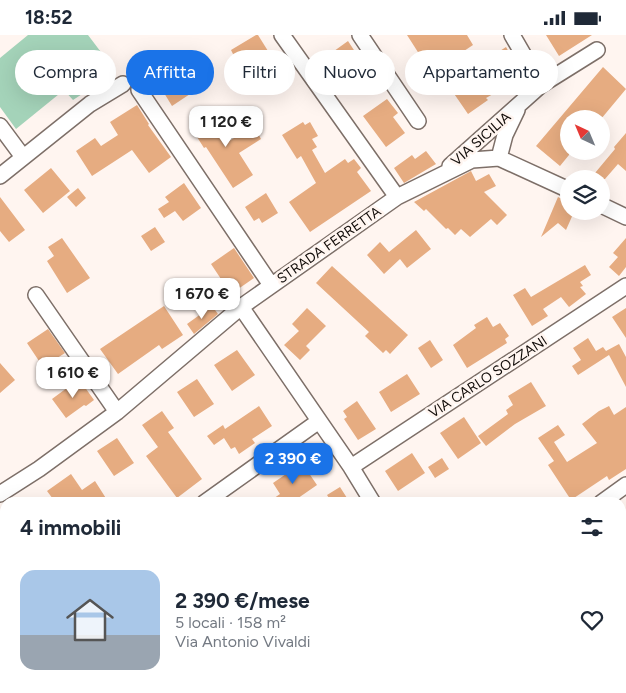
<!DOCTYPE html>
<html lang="it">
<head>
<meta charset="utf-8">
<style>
  :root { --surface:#fff; --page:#f6f6f7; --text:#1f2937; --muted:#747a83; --line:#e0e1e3; --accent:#1a73e8 }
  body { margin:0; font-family:Figtree,sans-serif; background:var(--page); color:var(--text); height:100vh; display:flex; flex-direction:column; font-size:19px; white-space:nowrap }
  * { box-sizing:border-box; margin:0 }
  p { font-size:16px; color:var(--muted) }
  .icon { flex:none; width:28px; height:28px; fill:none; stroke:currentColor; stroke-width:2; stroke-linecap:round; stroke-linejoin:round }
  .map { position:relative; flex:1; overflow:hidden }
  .details { position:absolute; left:0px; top:462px; width:626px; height:196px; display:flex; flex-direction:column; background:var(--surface); border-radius:15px 15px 0 0; box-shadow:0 5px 20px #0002 }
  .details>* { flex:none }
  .guide { position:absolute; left:15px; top:15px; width:596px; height:45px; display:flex; gap:10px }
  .needle { width:32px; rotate:316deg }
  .tools { position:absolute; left:560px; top:75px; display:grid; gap:10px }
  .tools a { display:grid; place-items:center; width:50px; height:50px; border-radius:50%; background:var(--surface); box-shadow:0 5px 20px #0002; font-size:25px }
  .price { position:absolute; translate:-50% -42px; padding:0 11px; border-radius:10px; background:#fff; color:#222; font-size:16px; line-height:32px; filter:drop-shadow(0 1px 2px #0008) }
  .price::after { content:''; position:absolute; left:50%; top:30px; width:15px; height:11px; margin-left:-8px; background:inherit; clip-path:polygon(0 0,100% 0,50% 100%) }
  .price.selected { background:var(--accent); color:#fff }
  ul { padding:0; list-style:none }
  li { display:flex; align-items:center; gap:15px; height:125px; padding:0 20px }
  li+li { border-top:1px solid var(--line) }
  li span { display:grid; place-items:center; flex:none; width:140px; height:100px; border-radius:15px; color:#555 }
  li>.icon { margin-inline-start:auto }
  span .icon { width:60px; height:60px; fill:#fffc; stroke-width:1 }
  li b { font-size:21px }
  h2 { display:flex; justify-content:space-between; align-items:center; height:60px; padding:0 20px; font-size:21px }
  .tag { padding:0 18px; border-radius:22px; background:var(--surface); box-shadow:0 5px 20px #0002; font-size:18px; line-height:45px }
  .tag.selected { background:var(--accent); color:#fff }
  .status { display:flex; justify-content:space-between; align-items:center; height:35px; padding:0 25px; background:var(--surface); direction:ltr }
  .status svg { height:14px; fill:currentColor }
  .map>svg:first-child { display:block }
  .green { fill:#a4d3b9 }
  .building { fill:#e6ac81 }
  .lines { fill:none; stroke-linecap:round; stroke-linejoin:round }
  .street-casing { stroke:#7d6f68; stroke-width:18 }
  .secondary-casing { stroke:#7d6f68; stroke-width:25 }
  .street { stroke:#fff; stroke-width:15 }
  .secondary { stroke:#fff; stroke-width:22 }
  .labels { text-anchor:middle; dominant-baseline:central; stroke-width:5; stroke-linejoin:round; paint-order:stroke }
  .street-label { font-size:14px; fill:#100b08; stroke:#fff5f0 }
</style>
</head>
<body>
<div class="status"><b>18:52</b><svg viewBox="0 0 49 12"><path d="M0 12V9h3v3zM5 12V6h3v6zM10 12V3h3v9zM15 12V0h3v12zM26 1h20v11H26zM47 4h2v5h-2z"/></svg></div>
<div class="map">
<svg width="626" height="658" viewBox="0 0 626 658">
  <rect width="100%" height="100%" fill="#fff5f0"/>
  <path class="green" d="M28 0H88L116 37 73 65 64 55 16 94 0 72V23Z"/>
  <path class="building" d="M256 0H258L273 24 237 47 226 29 235 23 231 15Z
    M407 0H467L473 10 437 34 428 22 423 25Z
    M546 0H592L559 21Z
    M348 6 365 32 353 40 347 31 334 40 323 24Z
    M506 12 523 42 486 63 488 65 468 79 448 50Z
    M603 32 626 54 601 84H569V120L560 131 536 111Z
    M182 39 193 57 172 71 161 53Z
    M387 64 398 78 393 82 405 98 386 112 363 81Z
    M137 70 149 89 148 90 171 122 149 138 132 115 92 141 76 116 95 103 101 111 118 100 110 87Z
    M210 78 229 106 254 91 261 104 239 118 253 140 233 153 206 112 204 113 190 91Z
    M303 87 305 90 310 87 318 101 312 104 317 112 312 115 325 138 345 124 348 128 354 124 361 133 357 137 371 156 310 197 289 167 316 148 301 121 297 124 282 100Z
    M626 98V136L618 129 605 144H590L615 114 614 112Z
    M426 116 436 129 404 148 394 133 412 120 415 124Z
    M51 133 70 156 43 178 24 155Z
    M471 136 476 146 489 139 496 151 484 157 507 180 497 190 491 184 470 202 461 194 455 200 448 193 446 194 426 174 424 176 414 167Z
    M184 148 201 173 183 186 175 176 164 183 158 174 169 167 165 162Z
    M78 153 86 163 76 172 67 162Z
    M266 158 278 178 262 188 259 183 254 186 245 172Z
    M0 162 25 195 9 207 0 196Z
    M558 162 568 167 565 173 569 176 574 177 566 195 558 188 541 202Z
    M155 192 165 207 151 216 141 201Z
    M416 195 431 214 407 233 400 224 384 239 367 220 380 207 389 217Z
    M62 203 90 243 67 258 47 226 54 221 48 212Z
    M626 203V232L619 241 609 232 618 222 613 218Z
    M234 213 254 243 231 259 211 229Z
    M585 230 591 240 580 247 583 251 580 252 586 259 569 272 561 262 543 274 548 281 532 291 513 260 525 253 531 262Z
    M332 231 408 300 390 319 386 315 383 318 365 301 369 297 316 248Z
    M164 271 183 300 162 314 159 310 118 339 100 314Z
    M212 271 218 279 194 299 187 289Z
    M307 273 326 291 306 311 310 315 300 325 284 310 299 296 292 289Z
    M626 273V303L612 282Z
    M487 282 493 292 500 288 509 301 505 304 507 308 467 333 453 310 476 293 474 290Z
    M48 294 65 318 43 332 27 308Z
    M588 303 596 316 603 312 606 316 619 309 626 322V352L609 320 578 340 572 331 581 325 573 313Z
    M430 305 443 325 431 333 418 313Z
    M237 315 255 340 232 356 214 330Z
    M0 328 15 345 0 358Z
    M407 339 420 359 391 377 379 357Z
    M79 344 94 365 86 371 84 370 66 383 52 364Z
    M197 344 214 369 194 382 177 357Z
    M531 347 546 371 515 389 486 411 478 401 508 379 506 375 513 370 508 361Z
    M357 366 376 394 358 405 344 384 347 382 343 376Z
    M259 371 272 391 252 404 255 408 239 419 235 412 231 414 224 403 214 410 207 401 223 390 225 394Z
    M609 371 614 380 626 372V434L609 445 607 441 571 465 548 430 554 426 538 403 558 390 565 400 554 407 567 427 597 408 582 389 599 376Z
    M162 376 174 393 168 397 202 444 177 463 146 421 158 412 142 390Z
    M464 382 481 408 458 424 440 398Z
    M117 403 134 428 114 441 97 416Z
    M412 418 425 438 398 456 385 436Z
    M442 423 449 434 435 443 428 432Z
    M302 428 317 450 291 468H267L280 459 273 448Z
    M71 439 82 455 95 446 109 468H56L47 456Z
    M340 452 347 463 339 468H332L327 460Z"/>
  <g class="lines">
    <defs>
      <path id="street" d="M282 0 397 162
        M360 0 418 86
        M512 0 541 50
        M139 55 271 250
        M0 91 23 122
        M499 123 505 100 517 75
        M450 131 541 50 597 15
        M0 141 90 69 123 49
        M601 170 626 182
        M36 260 117 377
        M241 272 351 432 373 468
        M351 432 626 251
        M0 459 39 434 117 377 241 272 397 162 472 125 499 123 569 155
        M204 468 319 386
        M601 468 626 450
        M52 654 54 658
        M502 654 505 658
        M144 658 150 654
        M341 658 347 654"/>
      <path id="secondary" d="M0 539 5 546
        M86 654 90 658"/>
    </defs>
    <use href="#street" class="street-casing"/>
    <use href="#secondary" class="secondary-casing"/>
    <use href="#street" class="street"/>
    <use href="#secondary" class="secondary"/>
  </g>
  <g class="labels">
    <g class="street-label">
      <text transform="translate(481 104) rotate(-41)">VIA SICILIA</text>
      <text transform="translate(329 210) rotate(-35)">STRADA FERRETTA</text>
      <text transform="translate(488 342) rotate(-33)">VIA CARLO SOZZANI</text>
    </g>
  </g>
</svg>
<div class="tools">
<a><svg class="needle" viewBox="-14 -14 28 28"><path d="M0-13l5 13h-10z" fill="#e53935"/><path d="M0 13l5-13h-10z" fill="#747a83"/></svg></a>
<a><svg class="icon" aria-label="layers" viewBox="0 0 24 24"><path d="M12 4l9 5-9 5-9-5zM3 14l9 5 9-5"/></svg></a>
</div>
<b class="price" style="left:226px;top:113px">1 120 €</b>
<b class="price" style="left:202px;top:285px">1 670 €</b>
<b class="price" style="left:73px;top:364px">1 610 €</b>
<b class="price selected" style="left:293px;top:450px">2 390 €</b>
<div class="guide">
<a class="tag">Compra</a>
<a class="tag selected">Affitta</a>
<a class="tag">Filtri</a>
<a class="tag">Nuovo</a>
<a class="tag">Appartamento</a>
</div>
<section class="details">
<h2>4 immobili<svg class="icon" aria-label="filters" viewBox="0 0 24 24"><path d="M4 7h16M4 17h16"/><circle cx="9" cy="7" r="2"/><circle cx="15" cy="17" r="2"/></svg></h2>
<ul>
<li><span style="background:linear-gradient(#a9c7e8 65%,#9aa5b1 0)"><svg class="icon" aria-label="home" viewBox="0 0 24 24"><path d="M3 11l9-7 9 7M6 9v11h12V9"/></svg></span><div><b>2 390 €/mese</b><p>5 locali · 158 m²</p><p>Via Antonio Vivaldi</p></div><svg class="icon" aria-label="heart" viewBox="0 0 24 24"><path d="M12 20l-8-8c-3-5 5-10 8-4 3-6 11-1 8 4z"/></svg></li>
</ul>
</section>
</div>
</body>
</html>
